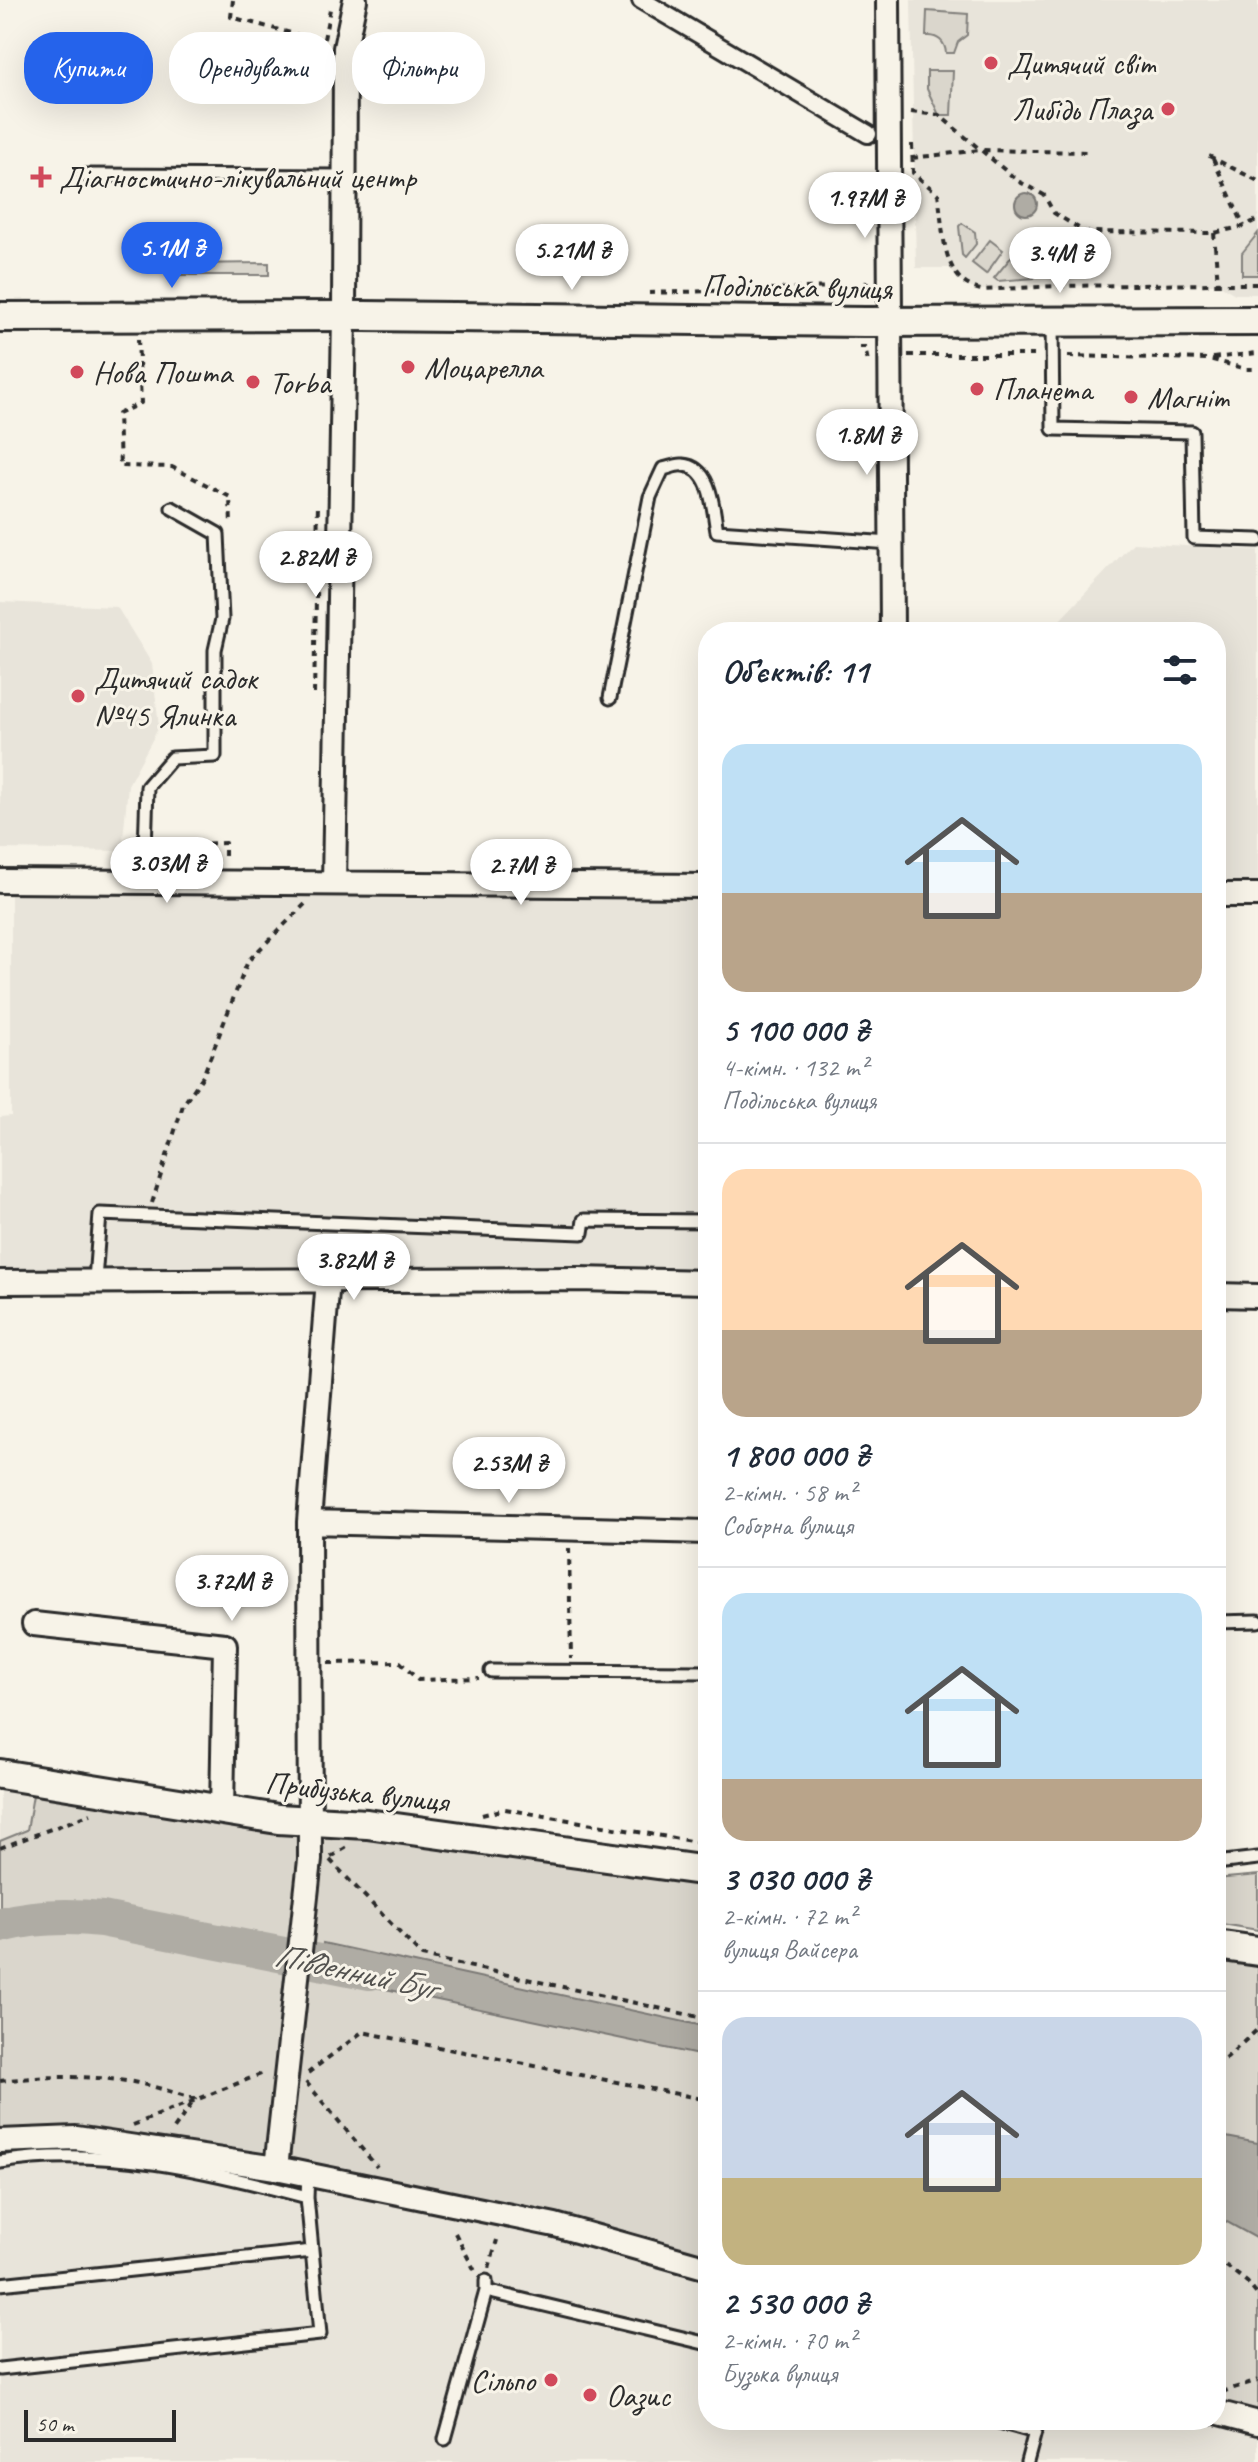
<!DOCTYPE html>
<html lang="uk">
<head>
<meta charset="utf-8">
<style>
  :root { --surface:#fff; --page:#f6f6f7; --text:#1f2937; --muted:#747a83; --line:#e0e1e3; --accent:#2563eb }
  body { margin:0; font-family:Caveat,sans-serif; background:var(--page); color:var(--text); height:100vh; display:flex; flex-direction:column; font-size:30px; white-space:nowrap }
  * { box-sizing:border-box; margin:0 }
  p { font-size:26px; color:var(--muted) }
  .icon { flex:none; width:44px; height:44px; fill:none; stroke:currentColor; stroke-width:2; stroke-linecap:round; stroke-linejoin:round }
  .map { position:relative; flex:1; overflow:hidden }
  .side { position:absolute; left:698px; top:622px; width:528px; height:1808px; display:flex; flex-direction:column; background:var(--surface); border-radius:32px; box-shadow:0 8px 32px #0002 }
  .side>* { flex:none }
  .hud { position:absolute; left:24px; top:32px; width:554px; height:72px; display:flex; gap:16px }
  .scale { position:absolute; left:24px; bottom:20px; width:152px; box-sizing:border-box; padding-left:8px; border:4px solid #2b2b2b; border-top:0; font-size:22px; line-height:28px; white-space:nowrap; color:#2b2b2b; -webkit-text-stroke:6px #f7f3e8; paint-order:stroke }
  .price { position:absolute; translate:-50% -68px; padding:0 18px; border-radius:28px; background:#fff; color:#222; font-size:26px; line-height:52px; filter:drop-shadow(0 2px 4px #0008) }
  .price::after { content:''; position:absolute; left:50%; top:48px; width:24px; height:18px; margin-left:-12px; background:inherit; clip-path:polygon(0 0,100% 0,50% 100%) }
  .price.active { background:var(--accent); color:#fff }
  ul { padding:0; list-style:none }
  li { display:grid; align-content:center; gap:16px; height:424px; padding:0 24px }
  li+li { border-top:2px solid var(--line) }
  li span { display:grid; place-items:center; height:248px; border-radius:24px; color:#555 }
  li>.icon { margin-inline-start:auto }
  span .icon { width:144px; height:144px; fill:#fffc; stroke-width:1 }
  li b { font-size:34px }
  h2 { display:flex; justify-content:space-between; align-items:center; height:96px; padding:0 24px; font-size:34px }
  .chip { padding:0 28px; border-radius:32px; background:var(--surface); box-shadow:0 8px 32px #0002; font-size:28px; line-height:72px }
  .chip.active { background:var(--accent); color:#fff }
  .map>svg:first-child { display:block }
  .built { fill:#e8e4da }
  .green { fill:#dad6cc; stroke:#82807c; stroke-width:2 }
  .water { fill:#afaca4; stroke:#7a7874; stroke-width:2 }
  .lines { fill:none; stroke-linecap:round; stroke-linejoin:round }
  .river { stroke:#afaca4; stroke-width:36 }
  .service-casing { stroke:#2b2b2b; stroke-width:17 }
  .pedestrian-casing { stroke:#2b2b2b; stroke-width:22 }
  .minor-casing { stroke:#2b2b2b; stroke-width:28 }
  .tertiary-casing { stroke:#2b2b2b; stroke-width:34 }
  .path { stroke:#2b2b2b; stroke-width:4; stroke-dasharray:6 6; stroke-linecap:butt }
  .service { stroke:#f7f3e8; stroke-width:11 }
  .pedestrian { stroke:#f7f3e8; stroke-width:16 }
  .minor { stroke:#f7f3e8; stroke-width:22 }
  .tertiary { stroke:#f7f3e8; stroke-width:28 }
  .poi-dot { fill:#d1495b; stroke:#f7f3e8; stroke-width:3 }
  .labels { text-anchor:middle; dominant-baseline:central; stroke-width:6; stroke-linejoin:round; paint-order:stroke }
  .poi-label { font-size:32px; fill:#2b2b2b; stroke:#f7f3e8; text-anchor:start }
  .street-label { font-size:32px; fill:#2b2b2b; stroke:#f7f3e8 }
  .water-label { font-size:34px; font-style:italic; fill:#53524f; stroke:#f7f3e8 }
</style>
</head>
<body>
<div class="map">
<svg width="1258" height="2462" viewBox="0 0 1258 2462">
  <rect width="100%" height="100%" fill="#f7f3e8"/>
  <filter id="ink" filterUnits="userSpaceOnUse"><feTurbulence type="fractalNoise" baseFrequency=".0125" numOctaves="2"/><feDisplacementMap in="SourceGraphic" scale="16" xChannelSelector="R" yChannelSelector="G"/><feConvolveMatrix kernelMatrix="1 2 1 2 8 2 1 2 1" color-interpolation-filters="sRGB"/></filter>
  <g filter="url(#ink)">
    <path class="built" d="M911 0H1258V294H1235L1218 284 1057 286 981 290 971 288 959 280 950 268H916Z
      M1133 543 1258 550V886L1216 885V632H1058V622Z
      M0 602 117 607 152 664 159 727 128 785 122 851 0 849Z
      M11 891 708 898V1273L0 1274V1117L11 1116Z
      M0 1783 34 1789 27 1830 0 1841Z
      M76 2146 274 2177 553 2233 708 2276V2420H1216L1258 2431V2462H0V2151Z"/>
    <path class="green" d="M927 11 968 14 967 35 958 42 954 53H946C945 42 938 35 926 36Z
      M927 71H953L951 115H939L927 89Z
      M962 223 975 232 976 244 965 258 962 255 959 226Z
      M1258 233V275H1242V253Z
      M990 240 1003 250 986 274 972 263Z
      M1012 256 1037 273 1034 278 998 281 994 278Z
      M269 263V275H180V264Z
      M34 1789 303 1829 269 2158 0 2133V1841L27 1830Z
      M320 1831 708 1881V2258L285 2161Z
      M1258 1875V1930L1216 1923V1879Z
      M1216 1952 1258 1958V2412L1216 2400Z"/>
    <path class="water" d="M1015 204a11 11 0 1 1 22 0a11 11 0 1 1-22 0Z
      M323 1943 708 2027V2057L319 1975Z
      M1216 2135 1258 2143V2239L1216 2216Z"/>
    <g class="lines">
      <path class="river" d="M0 1925C35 1916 66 1915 102 1919L370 1972"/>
      <defs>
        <path id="service" d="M83 175 344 176
          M1052 323 1053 429 1192 432 1194 538 1258 540
          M610 698 650 497 663 469C669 468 677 464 683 465 712 467 713 510 717 531L891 543
          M144 882 147 787 172 758 215 756V650L222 619 218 534 172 508
          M95 1280 100 1214 582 1233 584 1220 708 1221
          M1216 1622 1258 1621
          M491 1671 708 1672
          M1216 1863 1258 1858
          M0 2162C102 2145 209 2171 307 2197
          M0 2284 312 2251
          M486 2291 708 2344
          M0 2369 320 2334 307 2197 308 2174
          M992 2420 1035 2432 1040 2420
          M445 2439 486 2291V2281
          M1027 2462 1035 2432"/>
        <path id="pedestrian" d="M641 0 868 134"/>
        <path id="minor" d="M888 0 892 632
          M0 881 708 886
          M334 883 344 316 345 48 355 0
          M1216 895H1258
          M0 1282 578 1279 708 1282
          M1216 1295 1258 1296
          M309 1522 708 1532
          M34 1624 225 1645 222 1811
          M0 2141 76 2138 276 2168 555 2225 708 2268
          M276 2168 310 1860 309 1522 328 1279
          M1216 2412 1258 2423"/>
        <path id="tertiary" d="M0 317 364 316 865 322 1258 321
          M0 1774 278 1819 367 1824 708 1871
          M1216 1945 1258 1951"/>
      </defs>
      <use href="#service" class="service-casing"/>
      <use href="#pedestrian" class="pedestrian-casing"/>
      <use href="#minor" class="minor-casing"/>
      <use href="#tertiary" class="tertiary-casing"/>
      <path class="path" d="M233 0 231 17 324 42
        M324 39 330 9
        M911 112 939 115 1018 181 1044 195 1054 213 1085 232 1214 233 1245 226 1258 219
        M912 144 913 173 938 194C944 228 940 281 981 290L1057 286 1218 284
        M1209 156 1258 181
        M912 158 980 150 1087 152
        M1213 159 1244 226
        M1214 233 1218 284H1258
        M649 293 866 286 867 280
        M138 339 141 403 118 414 120 466 172 467 230 497 231 525
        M860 347H865L868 362
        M908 355H1039
        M1068 356 1209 359 1246 369H1258
        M1213 358 1258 353
        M314 694 318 503
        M160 845 225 843V861
        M152 1203 183 1105 203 1076 248 961 306 903
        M569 1548 571 1659
        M328 1663 400 1662 418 1680 479 1678
        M482 1815 505 1809 708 1844
        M0 1848 91 1814
        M331 1857 347 1847
        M330 1860 422 1956 708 2019
        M1216 2067 1258 2029
        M308 2073 362 2032 708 2100
        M0 2081C43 2076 90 2075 133 2082 154 2086 175 2093 195 2099L171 2133
        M306 2082 377 2167
        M133 2125 266 2072
        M455 2233 475 2271
        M1216 2258 1247 2282 1258 2296
        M489 2268 497 2240
        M1222 2392 1258 2380"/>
      <use href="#service" class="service"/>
      <use href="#pedestrian" class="pedestrian"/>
      <use href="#minor" class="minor"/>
      <use href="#tertiary" class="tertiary"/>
    </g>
  </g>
  <g class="poi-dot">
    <circle cx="991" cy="63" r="8"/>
    <circle cx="1168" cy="109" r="8"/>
    <path d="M37 165h8v8h8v8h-8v8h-8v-8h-8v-8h8z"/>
    <circle cx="408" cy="367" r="8"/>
    <circle cx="77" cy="372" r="8"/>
    <circle cx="253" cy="382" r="8"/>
    <circle cx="977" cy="389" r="8"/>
    <circle cx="1131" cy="397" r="8"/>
    <circle cx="78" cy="696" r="8"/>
    <circle cx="551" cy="2380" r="8"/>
    <circle cx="590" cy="2395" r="8"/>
  </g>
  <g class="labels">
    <g class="poi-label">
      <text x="1007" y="63">Дитячий світ</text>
      <text x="1152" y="109" text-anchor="end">Либідь Плаза</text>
      <text x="59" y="177">Діагностично-лікувальний центр</text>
      <text x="424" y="367">Моцарелла</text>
      <text x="93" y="372">Нова Пошта</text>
      <text x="269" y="382">Torba</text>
      <text x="993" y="389">Планета</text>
      <text x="1147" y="397">Магніт</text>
      <text x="94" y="678">Дитячий садок<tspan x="94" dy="37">№45 Ялинка</tspan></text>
      <text x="535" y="2380" text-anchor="end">Сільпо</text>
      <text x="606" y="2395">Оазис</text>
    </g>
    <g class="street-label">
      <text transform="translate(797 287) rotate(1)">Подільська вулиця</text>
      <text transform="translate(357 1792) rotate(6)">Прибузька вулиця</text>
    </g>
    <g class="water-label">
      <text transform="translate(355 1971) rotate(12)">Південний Буг</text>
    </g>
  </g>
</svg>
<div class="scale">50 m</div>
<b class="price" style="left:865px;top:240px">1.97M ₴</b>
<b class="price active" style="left:172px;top:290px">5.1M ₴</b>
<b class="price" style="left:572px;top:292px">5.21M ₴</b>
<b class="price" style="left:1060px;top:295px">3.4M ₴</b>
<b class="price" style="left:867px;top:477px">1.8M ₴</b>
<b class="price" style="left:316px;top:599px">2.82M ₴</b>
<b class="price" style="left:167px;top:905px">3.03M ₴</b>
<b class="price" style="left:521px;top:907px">2.7M ₴</b>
<b class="price" style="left:354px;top:1302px">3.82M ₴</b>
<b class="price" style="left:509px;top:1505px">2.53M ₴</b>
<b class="price" style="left:232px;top:1623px">3.72M ₴</b>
<div class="hud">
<a class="chip active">Купити</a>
<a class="chip">Орендувати</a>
<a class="chip">Фільтри</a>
</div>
<section class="side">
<h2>Об’єктів: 11<svg class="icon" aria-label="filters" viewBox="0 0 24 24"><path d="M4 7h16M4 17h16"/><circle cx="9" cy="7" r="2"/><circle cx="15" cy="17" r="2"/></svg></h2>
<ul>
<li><span style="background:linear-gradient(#bfe0f5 60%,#b9a48a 0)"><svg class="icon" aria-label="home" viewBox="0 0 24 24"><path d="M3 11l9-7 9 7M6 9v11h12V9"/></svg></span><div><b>5 100 000 ₴</b><p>4-кімн. · 132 m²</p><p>Подільська вулиця</p></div></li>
<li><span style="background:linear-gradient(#ffd9b3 65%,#b9a48a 0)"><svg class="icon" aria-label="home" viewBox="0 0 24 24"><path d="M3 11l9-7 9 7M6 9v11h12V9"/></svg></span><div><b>1 800 000 ₴</b><p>2-кімн. · 58 m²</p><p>Соборна вулиця</p></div></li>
<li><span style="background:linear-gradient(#bfe0f5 75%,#b9a48a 0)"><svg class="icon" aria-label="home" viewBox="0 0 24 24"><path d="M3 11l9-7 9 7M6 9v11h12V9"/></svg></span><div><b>3 030 000 ₴</b><p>2-кімн. · 72 m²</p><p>вулиця Вайсера</p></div></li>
<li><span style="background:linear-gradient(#c9d6e8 65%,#c2b280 0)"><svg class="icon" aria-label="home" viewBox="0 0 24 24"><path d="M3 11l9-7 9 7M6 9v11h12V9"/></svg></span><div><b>2 530 000 ₴</b><p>2-кімн. · 70 m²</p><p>Бузька вулиця</p></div></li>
</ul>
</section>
</div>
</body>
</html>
